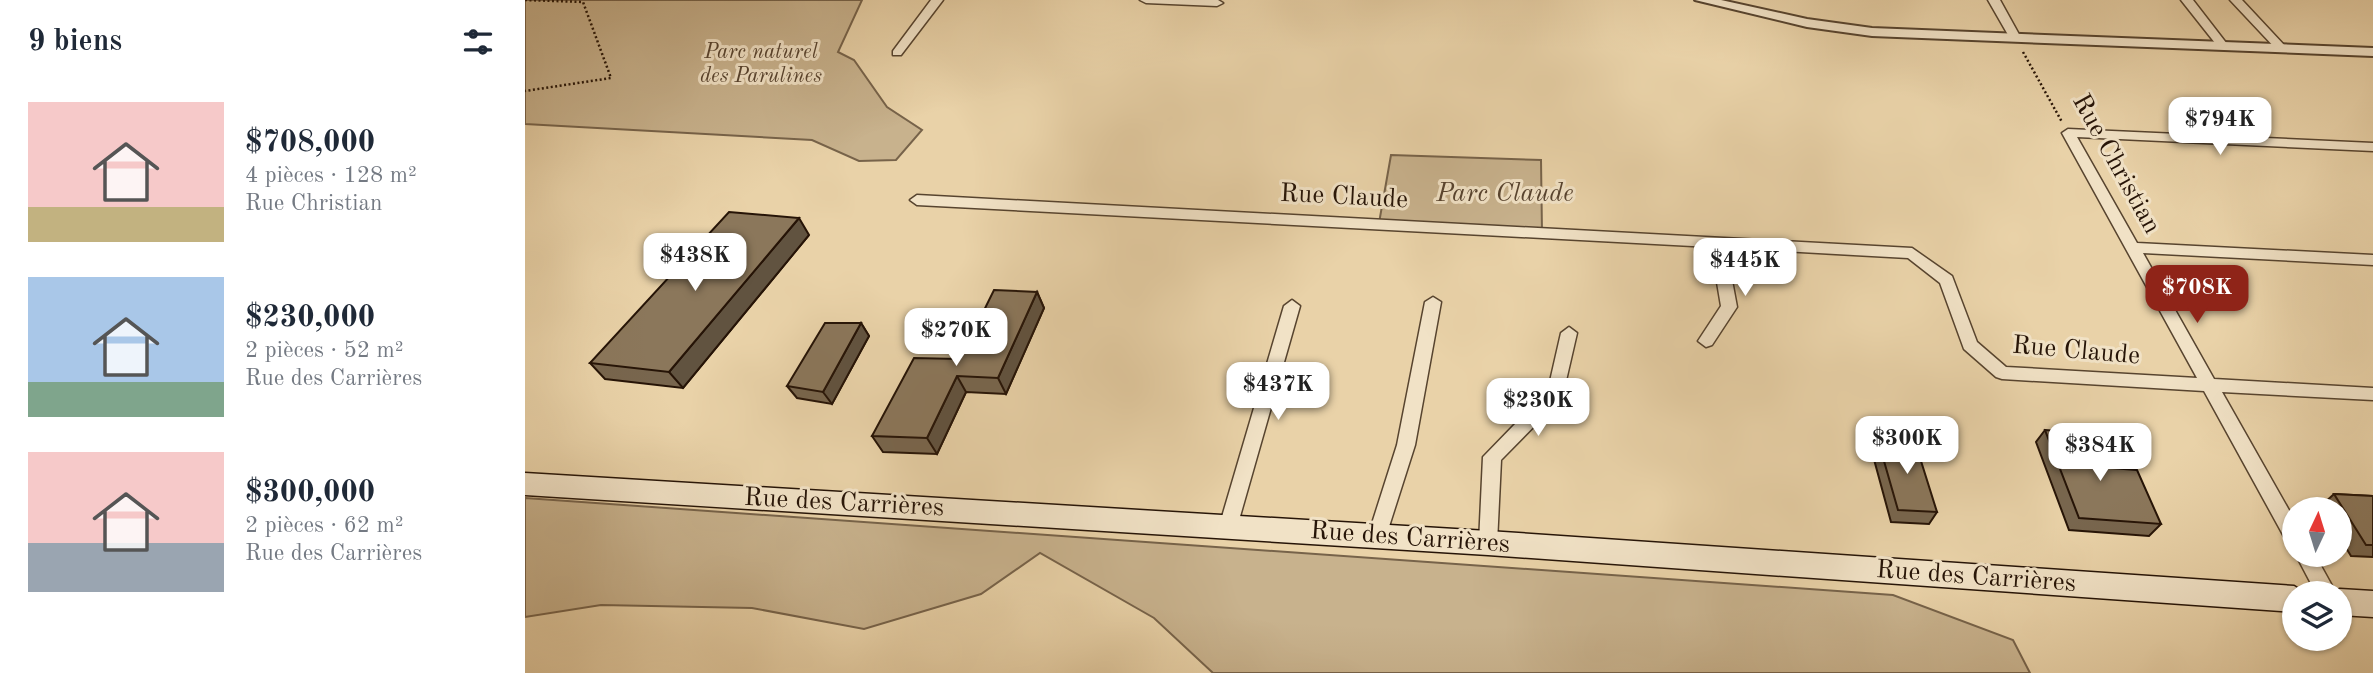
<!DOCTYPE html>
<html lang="fr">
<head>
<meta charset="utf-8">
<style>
  :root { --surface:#fff; --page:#f2f2f3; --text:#1f2937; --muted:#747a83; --accent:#8f2418 }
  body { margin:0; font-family:"Old Standard TT",serif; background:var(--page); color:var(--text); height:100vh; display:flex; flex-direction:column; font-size:26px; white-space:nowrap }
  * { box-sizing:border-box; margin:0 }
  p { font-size:23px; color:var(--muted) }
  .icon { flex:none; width:38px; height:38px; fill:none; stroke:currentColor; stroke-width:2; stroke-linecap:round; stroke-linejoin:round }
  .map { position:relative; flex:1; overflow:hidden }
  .panel { display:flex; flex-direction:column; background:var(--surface); width:525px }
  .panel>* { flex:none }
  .needle { width:46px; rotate:4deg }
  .controls { position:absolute; left:1757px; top:497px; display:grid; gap:14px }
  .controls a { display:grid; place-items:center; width:70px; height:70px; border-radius:50%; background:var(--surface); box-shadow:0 2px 5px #0004; font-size:35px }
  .price { position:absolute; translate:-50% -60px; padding:0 16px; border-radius:14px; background:#fff; color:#222; font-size:23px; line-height:46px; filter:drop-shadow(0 2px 4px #0008) }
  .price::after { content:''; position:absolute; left:50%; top:42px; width:21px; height:16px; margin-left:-10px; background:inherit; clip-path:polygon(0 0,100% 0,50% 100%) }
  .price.on { background:var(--accent); color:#fff }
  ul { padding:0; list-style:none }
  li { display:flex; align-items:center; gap:21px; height:175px; padding:0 28px }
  li span { display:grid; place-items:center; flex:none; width:196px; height:140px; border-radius:0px; color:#555 }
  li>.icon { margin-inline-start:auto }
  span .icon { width:84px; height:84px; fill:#fffc; stroke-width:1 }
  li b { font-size:30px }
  h2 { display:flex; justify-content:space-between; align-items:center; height:84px; padding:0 28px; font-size:30px }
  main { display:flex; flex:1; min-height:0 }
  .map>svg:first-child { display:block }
  .green { fill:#c8b28d; stroke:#77634a; stroke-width:2 }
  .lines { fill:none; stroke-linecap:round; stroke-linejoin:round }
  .minor-casing { stroke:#57442f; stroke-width:3 }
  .tertiary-casing { stroke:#57442f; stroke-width:4 }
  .secondary-casing { stroke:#261407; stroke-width:3 }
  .path { stroke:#261407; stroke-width:2.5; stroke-dasharray:2 2.5; stroke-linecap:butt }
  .minor { fill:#f1e2c6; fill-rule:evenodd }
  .tertiary { fill:#f1e2c6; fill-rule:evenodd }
  .secondary { fill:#f1e2c6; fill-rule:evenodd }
  .wall { fill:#78664e; stroke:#261407; stroke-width:2 }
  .shaded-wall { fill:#615340; stroke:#261407; stroke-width:2 }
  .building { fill:#8b775b; stroke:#261407; stroke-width:2 }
  .labels { text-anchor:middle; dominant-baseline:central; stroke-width:6; stroke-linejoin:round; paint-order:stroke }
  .far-park-label { font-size:21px; font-style:italic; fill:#57432f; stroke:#f1e2c6 }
  .street-label { font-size:26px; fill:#261407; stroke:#f1e2c6 }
  .park-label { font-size:26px; font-style:italic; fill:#57432f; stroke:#f1e2c6 }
</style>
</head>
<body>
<main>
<section class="panel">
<h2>9 biens<svg class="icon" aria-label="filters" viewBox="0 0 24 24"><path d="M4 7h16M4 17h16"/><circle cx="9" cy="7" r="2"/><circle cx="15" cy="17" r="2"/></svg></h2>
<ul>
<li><span style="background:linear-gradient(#f6c9c9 75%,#c2b280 0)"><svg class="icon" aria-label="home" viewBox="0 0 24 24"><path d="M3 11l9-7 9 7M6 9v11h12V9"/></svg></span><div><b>$708,000</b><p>4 pièces · 128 m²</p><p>Rue Christian</p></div></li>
<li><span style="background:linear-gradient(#a9c7e8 75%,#7fa58c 0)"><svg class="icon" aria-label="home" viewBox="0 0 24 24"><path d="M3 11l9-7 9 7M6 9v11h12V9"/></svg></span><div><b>$230,000</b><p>2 pièces · 52 m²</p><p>Rue des Carrières</p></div></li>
<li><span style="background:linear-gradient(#f6c9c9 65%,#9aa5b1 0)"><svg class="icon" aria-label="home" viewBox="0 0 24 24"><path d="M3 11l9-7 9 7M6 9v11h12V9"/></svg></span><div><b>$300,000</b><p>2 pièces · 62 m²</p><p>Rue des Carrières</p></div></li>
</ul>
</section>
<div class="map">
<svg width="1848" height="673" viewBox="0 0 1848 673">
  <rect width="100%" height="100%" fill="#e9d2a8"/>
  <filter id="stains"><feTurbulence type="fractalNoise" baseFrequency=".00286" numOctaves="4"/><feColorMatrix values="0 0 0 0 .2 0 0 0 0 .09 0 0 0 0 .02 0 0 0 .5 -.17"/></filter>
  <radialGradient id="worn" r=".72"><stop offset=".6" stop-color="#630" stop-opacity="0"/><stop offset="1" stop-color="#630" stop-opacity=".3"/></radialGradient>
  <path class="green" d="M0 0H337L313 52 329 60 362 107 397 130 371 160 334 161 287 140 0 124Z
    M866 155 1016 160 1017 232 854 223Z
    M0 498 1368 595 1488 640 1505 673H688L629 618 515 553 456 594 339 629 227 608 76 605 0 617Z"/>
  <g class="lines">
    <defs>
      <path id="minor" d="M406 0H418L376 55H368V51Z
        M615 0H693L698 3 692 6 621 3Z
        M1463 0H1475L1496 38 1494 40H1486Z
        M1656 0H1668L1702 44V48H1694Z
        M1705 0H1717L1760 46V50H1752Z
        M1543 129 1848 143V151L1552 137 1612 243 1848 255V265L1618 253 1689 379 1848 388V400L1697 392 1769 519V544L1762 542 1679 391 1477 379 1471 377 1439 349 1415 283 1383 258 1201 248 1212 307 1187 345 1181 347 1173 341 1196 306 1186 247 392 205 385 200 392 195 1387 248 1427 276 1452 342 1481 367 1672 378 1537 133Z
        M908 297 916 302 890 445 861 536 859 542 852 544 845 542 843 536 872 445 900 302Z
        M767 300 775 306 712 527 710 533 703 535 696 533 694 527 759 306Z
        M1044 327 1052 333 1037 398 976 460 972 543 970 549 963 551 956 549 954 543 958 457 1023 390 1036 333Z
        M1771 555H1790L1811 593H1791Z"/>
      <path id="tertiary" d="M1170 0H1196L1282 19 1347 28 1848 48V56L1347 36 1282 27Z"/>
      <path id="secondary" d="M0 473 963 531 1769 586 1780 593H1769V612L963 555 0 495Z
        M1815 589 1848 591V617L1815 615V593H1805Z"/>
    </defs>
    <use href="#minor" class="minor-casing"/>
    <use href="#tertiary" class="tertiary-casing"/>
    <use href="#secondary" class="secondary-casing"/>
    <path class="path" d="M0 0 58 2 86 78 0 91
      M1498 52 1537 122"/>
    <use href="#minor" class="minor"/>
    <use href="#tertiary" class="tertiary"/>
    <use href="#secondary" class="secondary"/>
  </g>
  <path class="wall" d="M284 235 158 388 80 379 65 363Z
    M512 292 519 308 481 394 441 392 412 454 358 452 347 436Z
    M336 323 344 336 307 404 272 398 262 386Z
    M1520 430 1573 467 1636 524 1624 536 1544 530 1511 442Z
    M1353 440 1412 512 1404 524 1366 522 1347 452Z
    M1809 494 1848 496V557L1826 556 1815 538V509H1798L1796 506Z"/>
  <path class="shaded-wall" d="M274 218 284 235 158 388 144 372Z
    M512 292 519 308 481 394 473 378Z
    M336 323 344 336 307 404 298 392Z
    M432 376 441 392 412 454 402 438Z"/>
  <path class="building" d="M204 212 274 218 144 372 65 363Z
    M469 290 512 292 473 378 432 376 402 438 347 436 389 358 435 359Z
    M300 323H336L298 392 262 386Z
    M1520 430 1559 433 1573 467 1612 470 1636 524 1554 518Z
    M1353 440 1390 442 1412 512 1373 510Z
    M1809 494 1848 496V545H1841Z"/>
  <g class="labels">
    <g class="far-park-label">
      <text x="236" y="52">Parc naturel<tspan x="236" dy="24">des Parulines</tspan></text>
    </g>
    <g class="street-label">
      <text transform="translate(1591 164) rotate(61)">Rue Christian</text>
      <text transform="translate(819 197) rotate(3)">Rue Claude</text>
      <text transform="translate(1551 351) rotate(5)">Rue Claude</text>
      <text transform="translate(319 503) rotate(3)">Rue des Carrières</text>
      <text transform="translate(885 538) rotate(4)">Rue des Carrières</text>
      <text transform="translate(1451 577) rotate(4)">Rue des Carrières</text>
    </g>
    <g class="park-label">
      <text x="980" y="194">Parc Claude</text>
    </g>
  </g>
  <rect width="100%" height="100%" filter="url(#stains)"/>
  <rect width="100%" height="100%" fill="url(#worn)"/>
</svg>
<div class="controls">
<a><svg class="needle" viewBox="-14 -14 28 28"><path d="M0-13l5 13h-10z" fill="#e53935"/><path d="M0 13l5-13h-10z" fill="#747a83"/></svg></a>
<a><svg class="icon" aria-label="layers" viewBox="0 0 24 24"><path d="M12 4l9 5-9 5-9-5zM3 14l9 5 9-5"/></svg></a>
</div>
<b class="price" style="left:1695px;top:157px">$794K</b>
<b class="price" style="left:170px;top:293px">$438K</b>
<b class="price" style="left:1220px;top:298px">$445K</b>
<b class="price on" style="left:1672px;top:325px">$708K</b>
<b class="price" style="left:431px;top:368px">$270K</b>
<b class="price" style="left:753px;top:422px">$437K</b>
<b class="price" style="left:1013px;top:438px">$230K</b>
<b class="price" style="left:1382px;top:476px">$300K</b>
<b class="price" style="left:1575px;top:483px">$384K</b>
</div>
</main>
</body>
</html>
